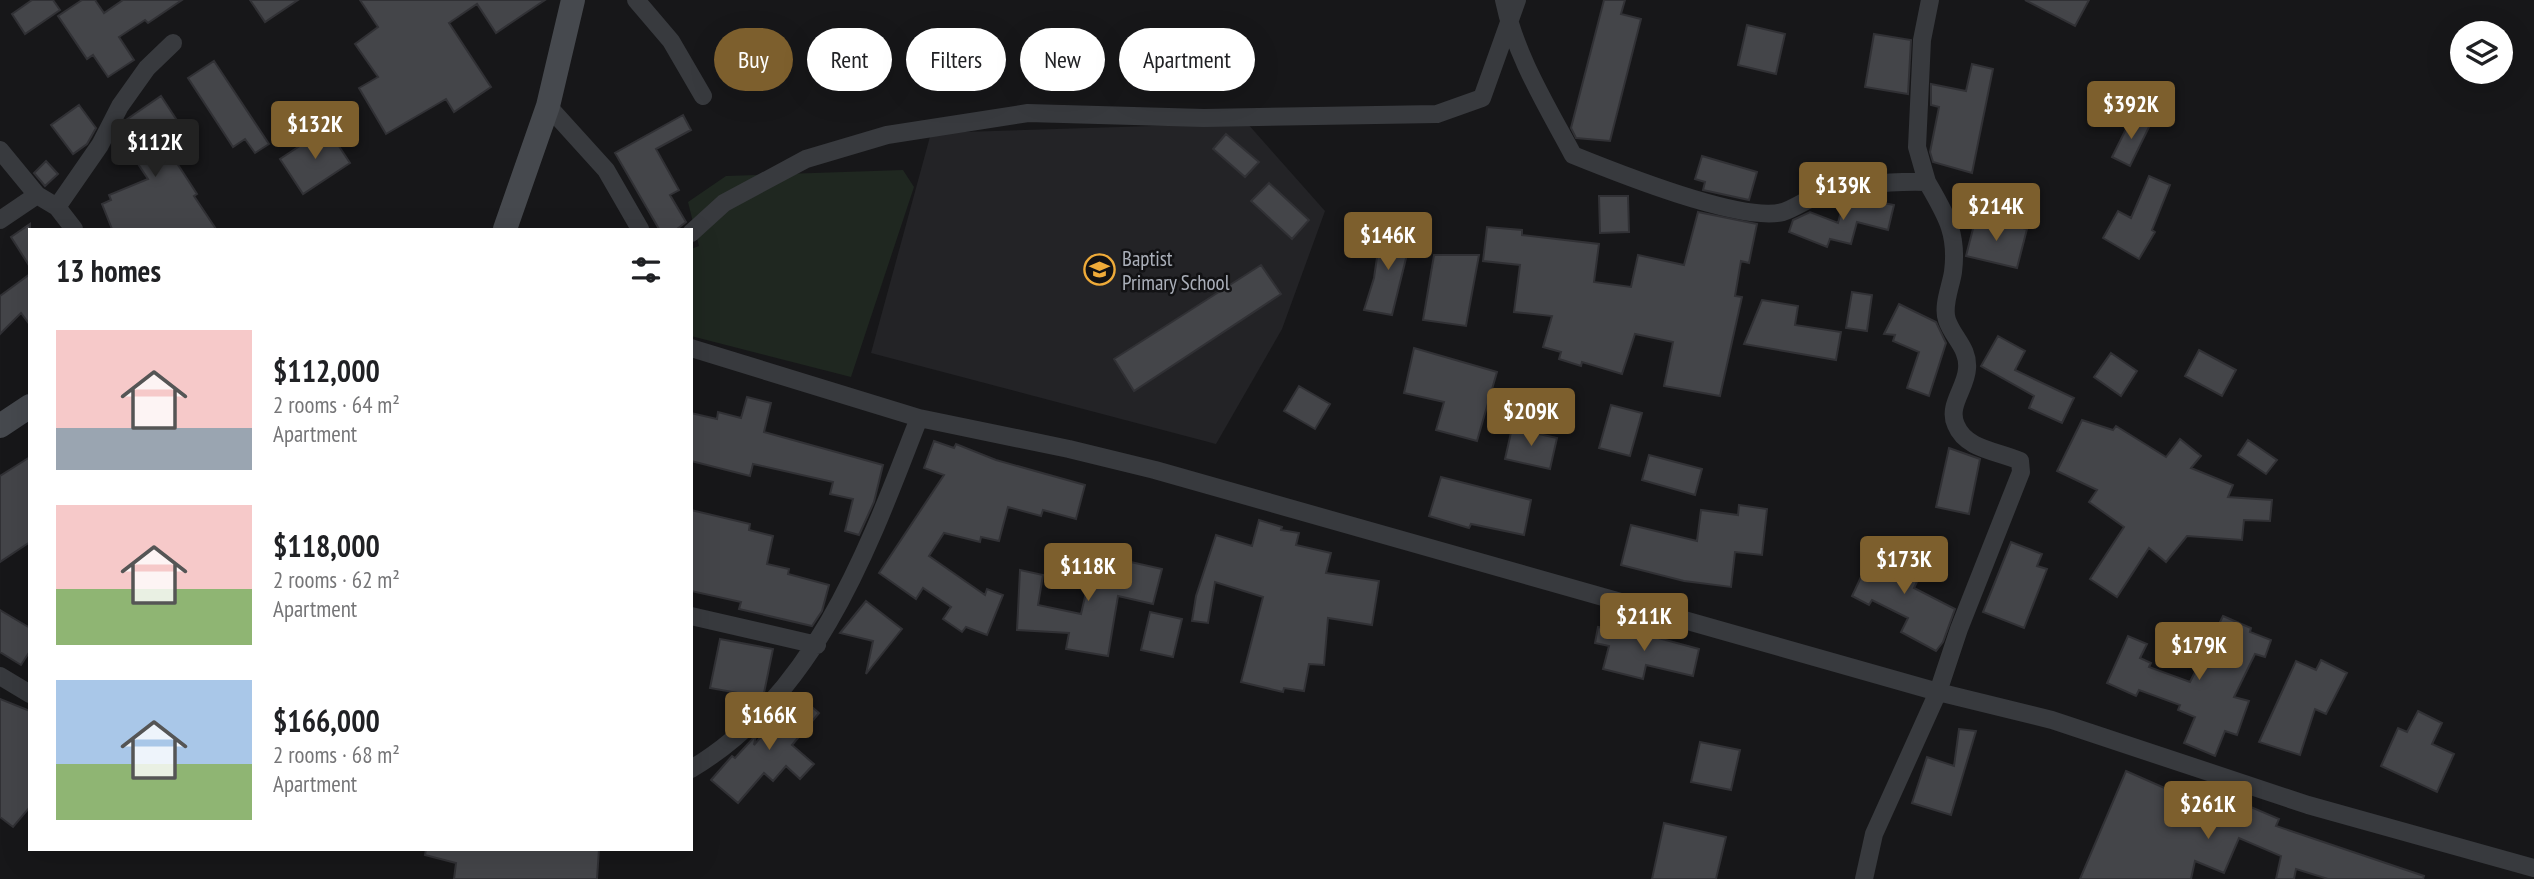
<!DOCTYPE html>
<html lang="en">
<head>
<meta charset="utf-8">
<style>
  :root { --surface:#fff; --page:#f6f6f6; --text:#202124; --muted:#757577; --accent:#7d5f2d }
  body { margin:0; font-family:"PT Sans Narrow",sans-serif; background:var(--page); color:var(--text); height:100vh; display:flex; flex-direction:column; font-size:26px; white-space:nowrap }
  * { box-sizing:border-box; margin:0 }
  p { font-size:23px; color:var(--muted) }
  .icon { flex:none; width:38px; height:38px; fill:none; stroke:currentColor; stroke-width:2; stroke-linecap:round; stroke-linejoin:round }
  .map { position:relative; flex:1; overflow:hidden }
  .drawer { position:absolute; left:28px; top:228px; width:665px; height:623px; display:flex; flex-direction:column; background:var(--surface); border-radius:0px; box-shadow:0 7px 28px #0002 }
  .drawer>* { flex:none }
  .guide { position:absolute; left:714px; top:28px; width:665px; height:63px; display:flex; gap:14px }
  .tools { position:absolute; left:2450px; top:21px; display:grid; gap:14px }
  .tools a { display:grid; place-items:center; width:63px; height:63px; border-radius:50%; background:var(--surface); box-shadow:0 7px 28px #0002; font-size:35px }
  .price { position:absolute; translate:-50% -60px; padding:0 16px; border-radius:7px; background:var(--accent); color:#fff; font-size:23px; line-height:46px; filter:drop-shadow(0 2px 4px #0008) }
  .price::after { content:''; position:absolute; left:50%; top:42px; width:21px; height:16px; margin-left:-10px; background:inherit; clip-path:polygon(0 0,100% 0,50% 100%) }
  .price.current { background:#222; color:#fff }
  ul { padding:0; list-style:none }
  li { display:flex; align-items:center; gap:21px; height:175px; padding:0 28px }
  li span { display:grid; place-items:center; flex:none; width:196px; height:140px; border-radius:0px; color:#555 }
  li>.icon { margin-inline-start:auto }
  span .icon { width:84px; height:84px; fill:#fffc; stroke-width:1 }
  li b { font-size:30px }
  h2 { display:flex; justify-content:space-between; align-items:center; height:84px; padding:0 28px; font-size:30px }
  .chip { padding:0 24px; border-radius:32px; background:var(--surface); box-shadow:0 7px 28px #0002; font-size:24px; line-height:63px }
  .chip.current { background:var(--accent); color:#fff }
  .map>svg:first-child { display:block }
  .built { fill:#232326 }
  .green { fill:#1f2720 }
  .building { fill:#444549; stroke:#313135; stroke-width:2 }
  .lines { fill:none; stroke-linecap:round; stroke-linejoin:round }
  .street { stroke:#383a3e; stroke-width:18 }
  .secondary { stroke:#46494e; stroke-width:24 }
  .labels { text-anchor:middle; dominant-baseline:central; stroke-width:5; stroke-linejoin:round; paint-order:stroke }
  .poi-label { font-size:21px; fill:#aaafb9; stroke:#121214; text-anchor:start }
</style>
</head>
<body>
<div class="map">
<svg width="2534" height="879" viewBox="0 0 2534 879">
  <rect width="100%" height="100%" fill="#171719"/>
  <path class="built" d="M1247 123 1325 211 1282 329 1216 444 871 353 931 133Z"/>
  <path class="green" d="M903 170 914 187 851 377 691 336V249L699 246 688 202 726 176Z"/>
  <path class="building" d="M32 0H53L60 10 25 34 12 14Z
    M82 0H95L104 13 123 0H182L148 23 145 20 119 37 134 60 108 77 93 55 87 59 58 16Z
    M250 0H298L265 22Z
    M360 0H545L496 33 477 4 449 23 491 87 454 112 446 99 386 134 359 88 378 77 355 44 378 27Z
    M1604 0H1625L1621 14 1641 19 1610 141 1576 138 1571 128Z
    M2025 0H2089L2075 26Z
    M1747 25 1785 34 1776 74 1738 65Z
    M1874 34 1911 40 1908 94 1865 87Z
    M214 61 269 144 255 153 245 139 233 147 188 78Z
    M1972 64 1993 69 1972 173 1933 162 1930 152 1939 107 1931 105V84L1966 91Z
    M161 96 180 125 160 137 197 194 194 196 216 229H112L102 204 111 200 109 195 148 179 118 134 126 120Z
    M79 105 96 128 87 144 73 154 51 125Z
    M683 115 691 130 656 149 679 190 670 195 686 222 677 229H659L615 153Z
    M2132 117 2150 125 2130 166 2112 157Z
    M327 128 350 163 303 194 280 159Z
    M1226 134 1259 162 1245 177 1213 149Z
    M1702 156 1757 172 1749 200 1703 190 1705 182 1695 179Z
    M46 161 58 174 45 186 34 173Z
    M2149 176 2170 185 2152 230 2155 232 2139 259 2103 238 2118 211 2131 218Z
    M1269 183 1309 220 1292 239 1251 201Z
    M1599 196H1628L1629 232 1600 233Z
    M1858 198 1894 205 1888 230 1857 222 1851 244 1830 239 1827 247 1789 232 1793 220 1810 212 1838 223 1844 200Z
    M1698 212 1757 224 1749 263 1741 261 1735 296 1742 297 1720 396 1664 386 1673 342 1635 334 1622 374 1582 362 1581 366 1559 359 1561 352 1543 347 1552 316 1514 312 1520 265 1483 261 1487 227 1522 230V235L1599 244 1594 282 1631 287 1638 255 1684 265Z
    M1976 217 2027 229 2017 268 1966 256Z
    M30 224V267L11 237Z
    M1381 230 1412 234 1392 315 1364 310 1374 278Z
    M1434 255H1479L1466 326 1423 320Z
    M1261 265 1281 294 1134 391 1114 359Z
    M30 274V325L21 313 0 334V296Z
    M1852 292 1872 295 1867 331 1846 328Z
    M1762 300 1798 306 1795 325 1841 332 1836 360 1744 344Z
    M1899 304 1936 322 1946 343 1929 396 1907 388 1919 352 1893 341 1895 335 1884 334Z
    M1998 336 2025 351 2015 370 2074 398 2062 423 2029 408 2034 396 1981 366Z
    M1414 348 1497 372 1477 441 1436 430 1444 402 1404 393Z
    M2199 350 2236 370 2222 396 2185 376Z
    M2111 353 2137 371 2121 396 2094 377Z
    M1299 386 1330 404 1315 429 1284 411Z
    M747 397 771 403 764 432 883 465 874 502 859 535 845 531 853 499 830 494 833 482 753 464 750 476 691 461V413L717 419 718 412 741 418Z
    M1611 405 1642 413 1630 456 1599 448Z
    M2082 420 2113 430 2116 426 2166 457 2180 439 2201 456 2191 468 2233 485 2228 497 2272 500 2270 521 2244 520 2242 540 2187 536 2166 562 2149 548 2117 597 2090 579 2124 527 2089 502 2097 490 2057 471Z
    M1512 428 1557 438 1550 469 1505 459Z
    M2248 440 2277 460 2266 474 2238 455Z
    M934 441 954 448 956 444 996 460 1085 485 1076 519 1043 510 1041 516 1008 507 999 541 981 537 980 542 944 533 929 556 985 595 987 589 1003 595 987 635 966 627 962 632 943 619 951 607 923 588 916 599 879 573 944 475 924 468Z
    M1949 448 1980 459 1969 514 1936 507Z
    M1649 455 1702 469 1695 495 1642 480Z
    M30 457V542L0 562V476Z
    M1441 477 1531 500 1524 535 1471 524 1469 528 1429 516Z
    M1739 505 1767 509 1762 555 1735 552 1731 587 1684 581 1621 565 1631 525 1697 541 1701 510 1738 515Z
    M691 510 750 524 749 530 773 536 767 564 789 569 788 574 829 585 822 611 812 626 739 609 741 602 691 591Z
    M1259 520 1282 527 1281 530 1299 533 1296 545 1331 553 1326 573 1379 581 1372 625 1328 618 1324 665 1309 664 1304 691 1284 688 1283 692 1241 682 1263 597 1215 582 1208 623 1192 621 1196 596 1216 535 1252 546Z
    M2011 542 2042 554 2037 566 2047 569 2024 628 1983 612Z
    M1877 543 1925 565 1914 588 1955 609 1943 642 1936 651 1901 632 1908 618 1872 600 1869 605 1852 596Z
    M1095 554 1162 569 1153 604 1118 596 1108 656 1066 649 1069 633 1017 630 1020 570 1043 575 1038 605 1081 614Z
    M866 601 902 629 866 674 873 641 840 633Z
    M0 610 30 628V651L21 665 0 652Z
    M1150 612 1182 619 1173 657 1141 650Z
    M2223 616 2251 628 2250 632 2271 640 2265 657 2255 654 2234 697 2249 701 2237 735 2225 731 2215 756 2184 743 2195 717 2178 710 2180 705 2139 690 2136 696 2107 683 2128 636 2147 644 2140 658 2151 663 2149 667 2190 682Z
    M1614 626 1699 649 1693 676 1646 665 1643 679 1603 669 1609 646 1595 643 1598 627 1613 630Z
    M720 639 773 649 764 693 760 697 710 688Z
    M2321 660 2347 673 2326 714 2315 709 2300 755 2259 742 2296 661 2316 670Z
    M797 694 819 713 792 745 814 764 800 779 786 766 773 781 764 773 738 803 711 780 732 756 735 758 756 735 754 745Z
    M0 699 30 711V807L13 827 0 817Z
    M2418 711 2442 723 2432 744 2454 754 2437 792 2381 766 2398 728 2407 732Z
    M1959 729 1976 731 1951 815 1912 803 1927 757 1954 766Z
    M1700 742 1740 750 1731 790 1691 782Z
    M2126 771 2244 823 2251 807 2279 819 2276 826 2424 876 2423 879H2328L2296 869 2294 879H2276L2281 856 2239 838 2224 873 2195 861 2191 879H2080Z
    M1664 823 1726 837 1716 879H1652Z
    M426 849H599L597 879H454L456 863 425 855Z"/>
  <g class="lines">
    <path class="street" d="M636 0 671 41 703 96
      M1504 0C1515 55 1547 106 1573 155 1615 172 1741 223 1783 212 1796 208 1808 198 1822 194 1857 184 1890 181 1927 182 1946 215 1958 233 1953 272 1951 286 1942 306 1947 320 1953 338 1969 348 1967 369 1966 388 1947 406 1956 425 1966 450 1999 451 2020 461L2021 472 1959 629 1938 692 1874 834 1864 879
      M548 106 606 170 640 229
      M0 150 37 195 57 207 74 229
      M1927 182 1917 147 1922 40 1930 0
      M57 207 100 145 120 106 147 68 173 43
      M0 220 37 195
      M691 233 724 203 806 159 887 135 1028 113 1204 118 1437 114 1482 98 1517 0
      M691 348 919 418 1069 449 1155 470 1938 692 2052 720 2308 805 2534 868
      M691 616 817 645
      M0 676 30 694
      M691 769C816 695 869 547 919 418"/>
    <path class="secondary" d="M505 229 548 106 573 0
      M0 426 30 406"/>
  </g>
  <defs>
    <symbol id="school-ring" viewBox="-11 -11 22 22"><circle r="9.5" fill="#121214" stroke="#efab39" stroke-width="1.5"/><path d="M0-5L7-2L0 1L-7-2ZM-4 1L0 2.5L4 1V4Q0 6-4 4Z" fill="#efab39"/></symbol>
  </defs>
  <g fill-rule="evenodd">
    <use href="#school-ring" x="1082" y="252" width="35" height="35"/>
  </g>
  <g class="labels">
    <g class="poi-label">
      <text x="1122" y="258">Baptist<tspan x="1122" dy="24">Primary School</tspan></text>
    </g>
  </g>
</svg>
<div class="tools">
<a><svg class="icon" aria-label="layers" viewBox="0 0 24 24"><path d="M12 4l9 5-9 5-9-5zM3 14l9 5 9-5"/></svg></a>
</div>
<b class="price" style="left:2131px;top:141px">$392K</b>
<b class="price" style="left:315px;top:161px">$132K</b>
<b class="price current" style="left:155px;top:179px">$112K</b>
<b class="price" style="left:1843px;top:222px">$139K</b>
<b class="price" style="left:1996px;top:243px">$214K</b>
<b class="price" style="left:1388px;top:272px">$146K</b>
<b class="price" style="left:1531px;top:448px">$209K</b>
<b class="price" style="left:1904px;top:596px">$173K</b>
<b class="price" style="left:1088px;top:603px">$118K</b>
<b class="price" style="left:1644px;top:653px">$211K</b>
<b class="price" style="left:2199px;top:682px">$179K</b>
<b class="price" style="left:769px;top:752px">$166K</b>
<b class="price" style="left:2208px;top:841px">$261K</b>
<div class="guide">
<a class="chip current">Buy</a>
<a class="chip">Rent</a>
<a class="chip">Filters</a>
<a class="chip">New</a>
<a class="chip">Apartment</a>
</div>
<section class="drawer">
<h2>13 homes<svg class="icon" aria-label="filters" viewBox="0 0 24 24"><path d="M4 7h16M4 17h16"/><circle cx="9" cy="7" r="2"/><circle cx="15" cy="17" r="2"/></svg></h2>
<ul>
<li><span style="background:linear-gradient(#f6c9c9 70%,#9aa5b1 0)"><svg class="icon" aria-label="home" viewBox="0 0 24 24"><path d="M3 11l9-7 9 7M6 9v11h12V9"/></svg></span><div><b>$112,000</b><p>2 rooms · 64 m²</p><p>Apartment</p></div></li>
<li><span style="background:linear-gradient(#f6c9c9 60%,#8fb573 0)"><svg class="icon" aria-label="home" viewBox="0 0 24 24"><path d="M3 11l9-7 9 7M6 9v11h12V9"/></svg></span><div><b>$118,000</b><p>2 rooms · 62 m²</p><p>Apartment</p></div></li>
<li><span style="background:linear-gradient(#a9c7e8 60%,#8fb573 0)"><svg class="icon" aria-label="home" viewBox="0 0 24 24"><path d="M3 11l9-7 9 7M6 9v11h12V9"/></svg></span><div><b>$166,000</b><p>2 rooms · 68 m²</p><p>Apartment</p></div></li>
</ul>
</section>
</div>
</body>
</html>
